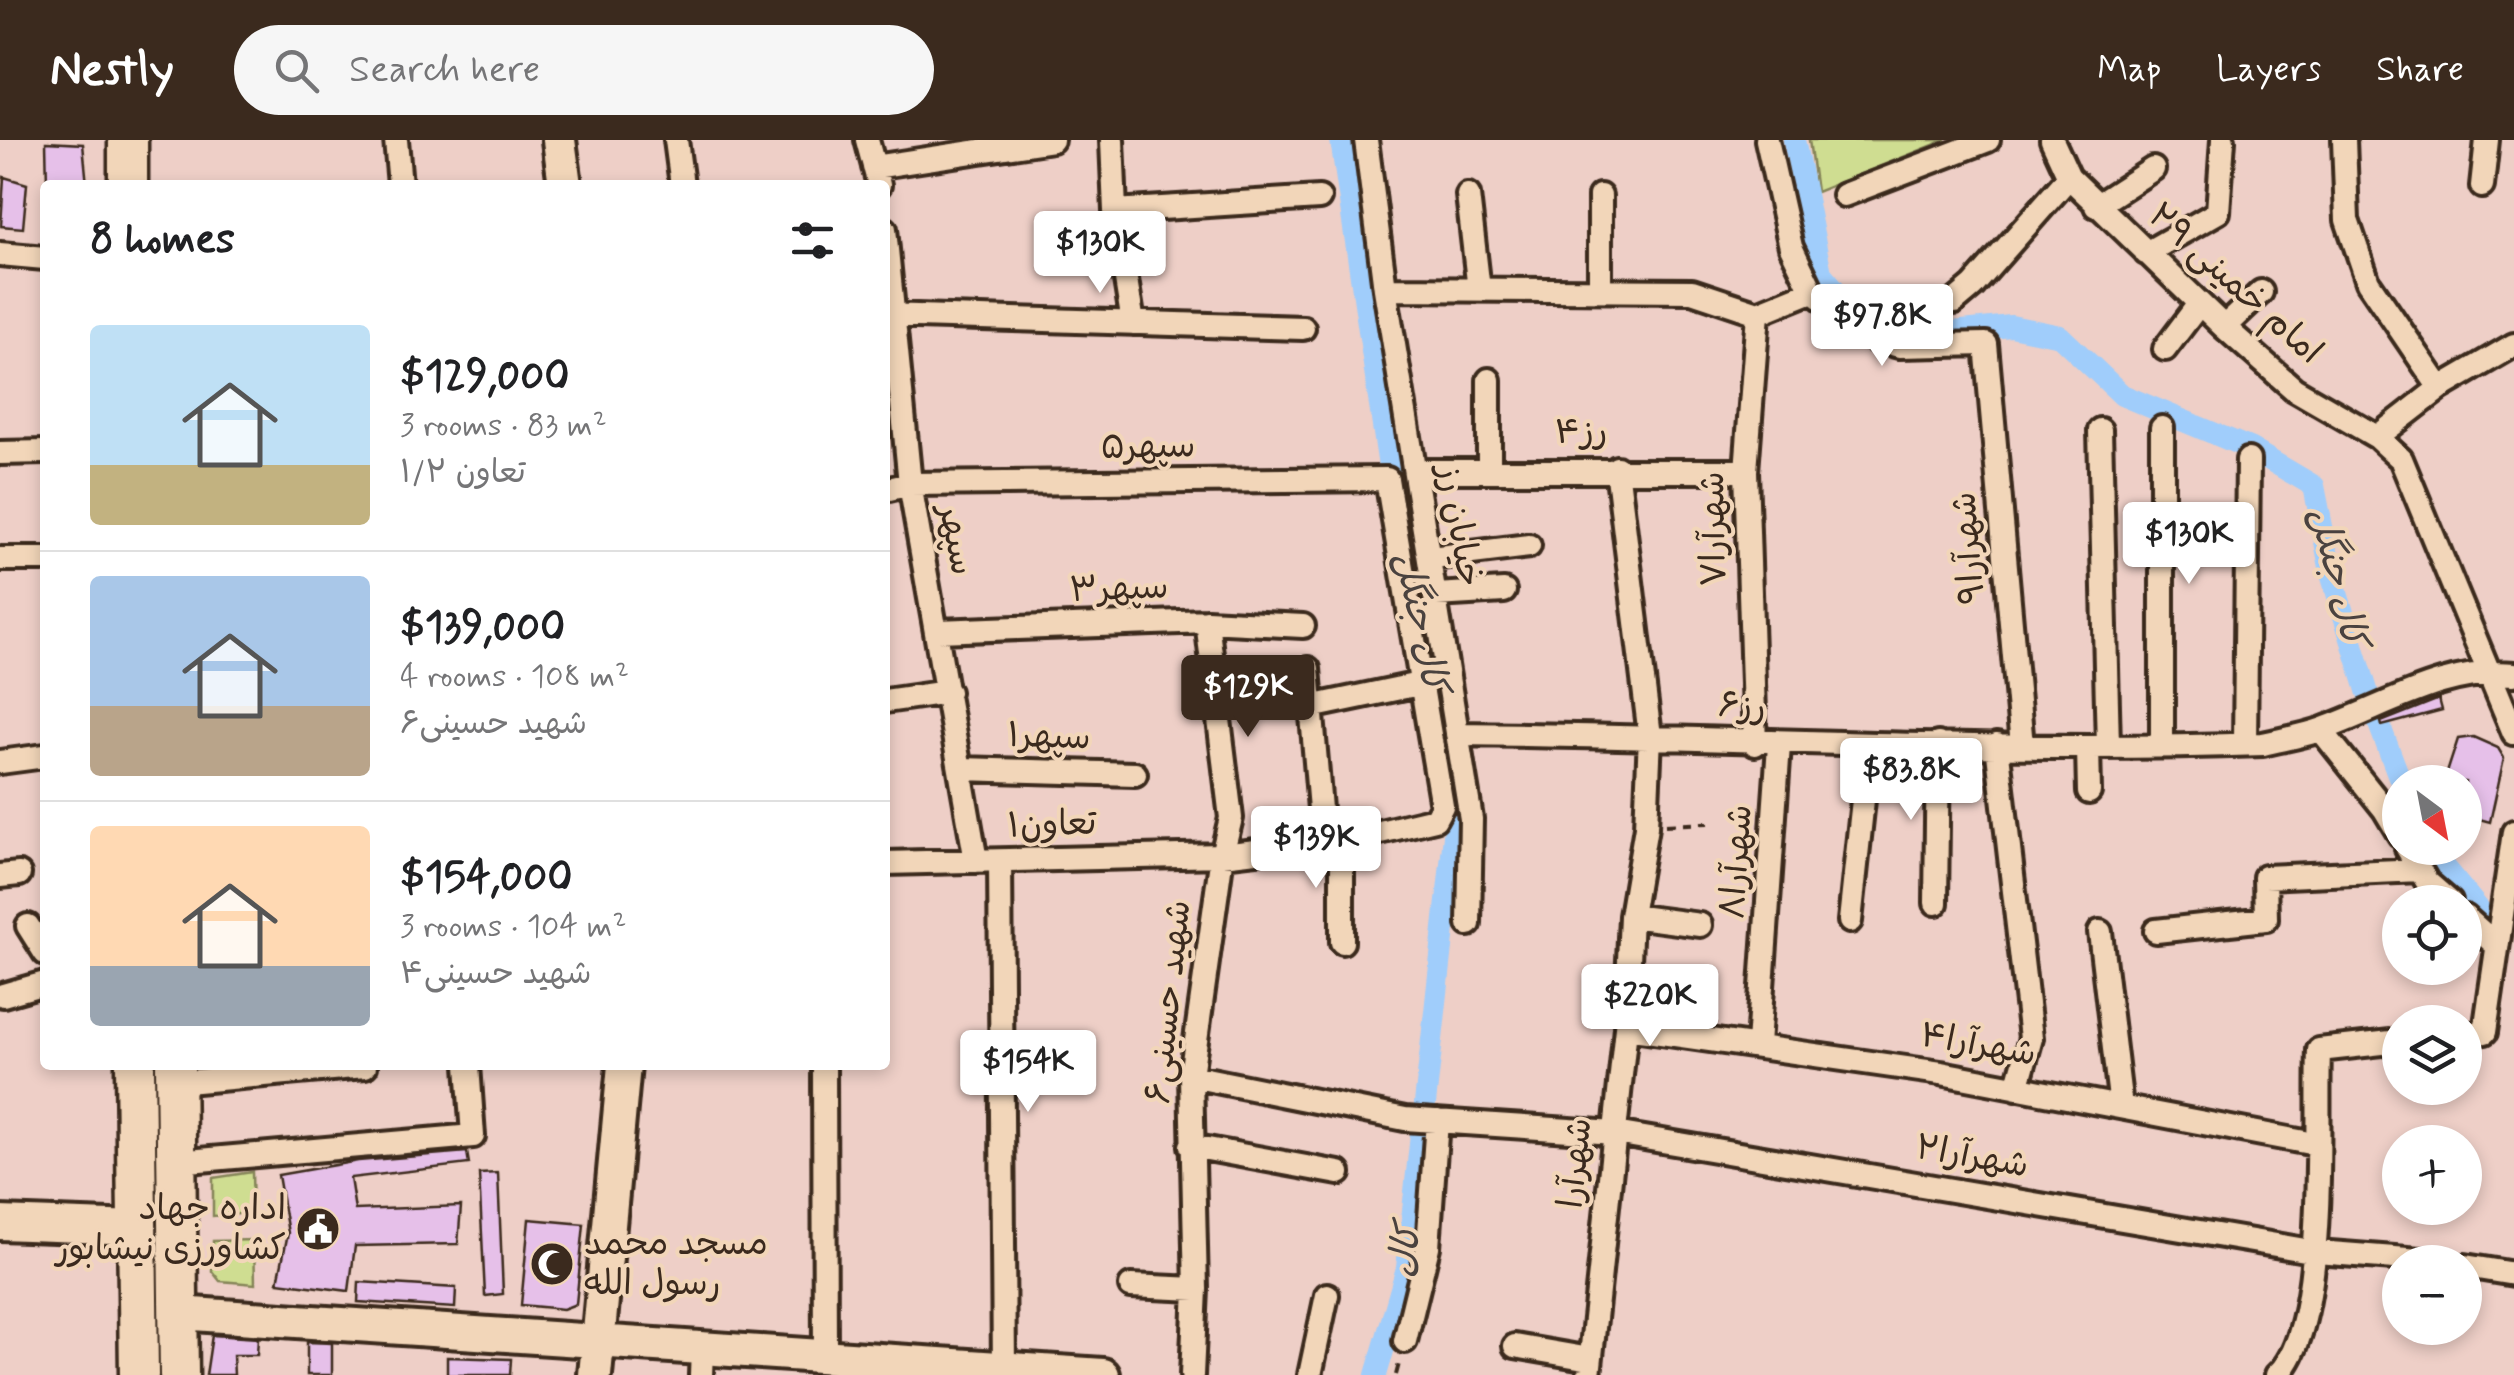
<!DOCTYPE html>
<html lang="en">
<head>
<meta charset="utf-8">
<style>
  :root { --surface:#fff; --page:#f6f6f6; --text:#202124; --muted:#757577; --line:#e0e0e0; --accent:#3b2a1e }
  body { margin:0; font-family:Mynerve,"Playpen Sans Arabic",sans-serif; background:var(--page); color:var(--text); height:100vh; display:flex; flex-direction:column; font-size:38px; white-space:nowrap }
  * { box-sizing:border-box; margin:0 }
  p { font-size:32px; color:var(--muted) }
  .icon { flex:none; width:55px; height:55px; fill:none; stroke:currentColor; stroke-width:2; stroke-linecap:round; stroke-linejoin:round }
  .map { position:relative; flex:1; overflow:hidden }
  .panel { position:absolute; left:40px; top:40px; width:850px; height:890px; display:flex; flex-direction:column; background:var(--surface); border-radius:10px; box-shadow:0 5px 15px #0003 }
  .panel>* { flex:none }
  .needle { width:65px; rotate:148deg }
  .fabs { position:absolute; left:2382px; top:625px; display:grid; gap:20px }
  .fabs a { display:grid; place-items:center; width:100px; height:100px; border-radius:50%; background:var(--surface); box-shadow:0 5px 15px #0003; font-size:50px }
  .price { position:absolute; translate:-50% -85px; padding:0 22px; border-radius:10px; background:#fff; color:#222; font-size:32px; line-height:65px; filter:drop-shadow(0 2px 5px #0008) }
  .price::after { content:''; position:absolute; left:50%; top:60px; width:30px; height:22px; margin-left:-15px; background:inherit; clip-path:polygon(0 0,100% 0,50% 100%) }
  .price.active { background:var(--accent); color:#fff }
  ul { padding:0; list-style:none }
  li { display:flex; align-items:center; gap:30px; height:250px; padding:0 50px }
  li+li { border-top:2px solid var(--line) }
  li span { display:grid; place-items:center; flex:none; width:280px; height:200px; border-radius:10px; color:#555 }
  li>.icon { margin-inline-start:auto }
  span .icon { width:120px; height:120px; fill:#fffc; stroke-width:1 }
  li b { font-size:42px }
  h2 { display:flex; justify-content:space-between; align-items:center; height:120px; padding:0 50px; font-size:42px }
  header { display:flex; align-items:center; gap:60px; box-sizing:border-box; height:140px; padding:0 50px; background:var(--accent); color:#fff }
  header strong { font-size:48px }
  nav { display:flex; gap:55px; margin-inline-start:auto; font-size:35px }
  .search { width:700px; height:90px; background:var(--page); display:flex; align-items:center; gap:25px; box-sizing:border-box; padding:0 35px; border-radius:55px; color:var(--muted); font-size:38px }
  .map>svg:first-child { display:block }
  .green { fill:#cfdd91; stroke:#858458; stroke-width:2.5 }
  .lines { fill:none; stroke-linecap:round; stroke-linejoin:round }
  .canal { stroke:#a0cdfb; stroke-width:22 }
  .building { fill:#e6c0e9; stroke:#3b2a1e; stroke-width:2.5 }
  .street-casing { stroke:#3b2a1e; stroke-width:30 }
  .secondary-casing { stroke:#3b2a1e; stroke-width:40 }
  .primary-casing { stroke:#3b2a1e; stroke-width:45 }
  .path { stroke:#3b2a1e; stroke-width:4; stroke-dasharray:10 8; stroke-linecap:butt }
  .street { stroke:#f2d6b9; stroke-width:22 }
  .secondary { stroke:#f2d6b9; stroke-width:32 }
  .primary { stroke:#f2d6b9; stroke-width:38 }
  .labels { text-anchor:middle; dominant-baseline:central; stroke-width:8; stroke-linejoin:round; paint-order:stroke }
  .street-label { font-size:35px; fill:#3b2a1e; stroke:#f2d6b9 }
  .poi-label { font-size:35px; fill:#3b2a1e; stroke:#f2d6b9; text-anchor:end }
  .water-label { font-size:38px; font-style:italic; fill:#4a423f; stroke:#f2d6b9 }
</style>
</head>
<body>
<header>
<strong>Nestly</strong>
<div class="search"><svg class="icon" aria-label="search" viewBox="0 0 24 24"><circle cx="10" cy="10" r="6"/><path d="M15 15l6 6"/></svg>Search here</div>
<nav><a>Map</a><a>Layers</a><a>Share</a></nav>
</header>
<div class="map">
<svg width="2514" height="1235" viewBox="0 0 2514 1235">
  <rect width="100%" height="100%" fill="#eecfc7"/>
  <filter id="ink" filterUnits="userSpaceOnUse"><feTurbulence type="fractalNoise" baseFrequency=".01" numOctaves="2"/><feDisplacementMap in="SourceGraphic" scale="20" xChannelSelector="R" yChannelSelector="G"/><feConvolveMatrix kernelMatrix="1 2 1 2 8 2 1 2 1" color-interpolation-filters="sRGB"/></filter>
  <g filter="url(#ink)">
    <path class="green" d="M1809 0H1946L1816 52Z
      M149 925H161L168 1235H154Z
      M252 1032 253 1073 213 1076V1038Z
      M254 1100 255 1144 220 1141 212 1131 213 1101Z"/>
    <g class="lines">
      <path class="canal" d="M1341 0 1393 354
        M1794 0 1821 133 1849 166 1887 184 1953 192 2011 186 2060 196 2122 255 2251 309 2314 346 2332 437 2370 560
        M1424 498 1458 659 1425 964
        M2376 576 2401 642
        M2428 708 2488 780
        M1376 1235 1407 1128 1422 985"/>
    </g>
    <path class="building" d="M46 2 83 4 87 45H47Z
      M4 37 27 44 23 88 1 86Z
      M2439 559 2442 570 2382 586 2381 582Z
      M2473 597 2498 608 2504 618 2490 682 2465 675V642H2444L2458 599Z
      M467 1012 469 1024 350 1038 355 1070 461 1066 458 1104 355 1106 349 1151 278 1142 288 1093 278 1035 358 1021Z
      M498 1033 503 1154 485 1156 479 1034Z
      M529 1079 584 1084 576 1164 563 1169 521 1165Z
      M359 1142 456 1148 455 1168 358 1162Z
      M212 1195 258 1198 257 1215H233L234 1235H206Z
      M307 1202 332 1203V1235H307Z
      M447 1217 511 1219 510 1235H447Z"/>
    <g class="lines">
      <defs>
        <path id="street" d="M396 0 400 45
          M676 0 682 45
          M867 0 879 45
          M1112 0 1115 71 1133 183
          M1366 0 1385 149 1471 679 1469 784
          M2052 0 2069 37 2224 187 2294 249 2377 297 2401 319 2514 593
          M2344 0 2347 80 2368 142 2440 248 2377 297
          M874 27 1052 0
          M2482 46 2487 0
          M1468 55 1479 150
          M1844 55 1988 0
          M1600 56V150
          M2096 66 2153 29
          M1115 71 1319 58
          M885 89 910 344 976 721
          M2146 113 2218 72 2223 0
          M0 114 45 118
          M1385 149 1692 151 1758 173
          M1812 151 1873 199 1899 206 1986 204 2022 606
          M1954 162 1973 146 2069 37
          M1758 173 1812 151 1791 107 1767 0
          M885 175 1303 188
          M2224 187 2261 152
          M2165 209 2199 164
          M1489 240V328
          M2440 248 2514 205
          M2162 288V606
          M2100 290 2108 606
          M0 313 45 312
          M1416 331H1746
          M885 350 910 344 1387 339 1442 666 1435 679 1342 701 1222 715 885 723
          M1431 418 1529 406
          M0 419H45
          M1436 455 1504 451
          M938 491 1207 481 1303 486
          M1308 529 1323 704
          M885 561 948 552
          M1310 567 1424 543
          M2321 590 2385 670 2400 695
          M1457 594C1726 596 1994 614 2263 604 2283 599 2304 596 2323 589 2385 567 2446 527 2514 534
          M1755 604 1746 331 1758 173
          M2245 604 2248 320
          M1997 605 2031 898 2017 948
          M2088 607 2089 652
          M0 622 45 616
          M961 629 1135 634
          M2407 708 2427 742 2450 762
          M1000 722 1004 1229
          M0 736 19 734
          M1936 763 1938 604
          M1631 776 1700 785
          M2465 777 2496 805
          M1850 781 1869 604
          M28 786 45 813
          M2156 791 2266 779 2265 737 2420 730
          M2100 792 2121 967
          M1342 802V701
          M3 855 45 843
          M1626 888 1941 933 2315 1004
          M2465 894 2485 892 2514 692
          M1758 904 1779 605
          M824 925 825 1216
          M1191 936 1405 979 1615 993 2317 1112 2446 1122
          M175 943 365 926
          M1191 1006 1339 1033
          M177 1022 473 996 468 925
          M2465 1126 2514 1134
          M1131 1146 1196 1149
          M1405 1201 1428 1107 1437 981
          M1515 1206 1590 1219
          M701 1235 702 1210
          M1192 1235 1196 1149 1191 936 1222 715 1231 678 1207 481
          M1310 1235 1327 1155
          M1589 1235 1626 888 1631 776 1646 687 1650 596 1617 328
          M2277 1235C2329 1189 2316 982 2319 910L2400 901"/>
        <path id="secondary" d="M559 0 565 45
          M0 1083 137 1088
          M178 1173 1103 1235
          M595 1235 624 925"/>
        <path id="primary" d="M128 0V45
          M135 925 139 1235
          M175 925 179 1235"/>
      </defs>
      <use href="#street" class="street-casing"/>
      <use href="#secondary" class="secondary-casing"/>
      <use href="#primary" class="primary-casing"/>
      <path class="path" d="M1665 685 1708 683
        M1396 1235 1400 1220"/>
      <use href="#street" class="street"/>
      <use href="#secondary" class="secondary"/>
      <use href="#primary" class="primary"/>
    </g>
  </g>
  <defs>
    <symbol id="civic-disc" viewBox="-11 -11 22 22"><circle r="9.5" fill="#3b2a1e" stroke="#f2d6b9"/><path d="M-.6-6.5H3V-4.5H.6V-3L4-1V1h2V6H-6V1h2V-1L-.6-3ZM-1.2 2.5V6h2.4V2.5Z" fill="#fff"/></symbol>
    <symbol id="mosque-disc" viewBox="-11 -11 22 22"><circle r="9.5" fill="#3b2a1e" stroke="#f2d6b9"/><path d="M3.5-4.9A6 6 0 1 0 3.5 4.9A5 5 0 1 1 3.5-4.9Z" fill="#fff"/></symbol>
  </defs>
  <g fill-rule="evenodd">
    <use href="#civic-disc" x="293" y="1064" width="50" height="50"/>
    <use href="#mosque-disc" x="527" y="1099" width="50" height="50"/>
  </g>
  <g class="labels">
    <g class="street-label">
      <text transform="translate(2235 144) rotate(42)">امام خمینی ۲۹</text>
      <text x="1581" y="293">رز۴</text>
      <text transform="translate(1148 307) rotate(-1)">سپهر۵</text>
      <text transform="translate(1459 386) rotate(80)">خیابان رز</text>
      <text transform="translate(1714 389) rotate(-91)">شهرآرا۷</text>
      <text transform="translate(956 400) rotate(79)">سپهر</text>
      <text transform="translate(1969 408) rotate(-95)">شهرآرا۹</text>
      <text transform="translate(1119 449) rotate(-2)">سپهر۳</text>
      <text transform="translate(1742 567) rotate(4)">رز۶</text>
      <text transform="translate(1049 597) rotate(2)">سپهر۱</text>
      <text transform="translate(1052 685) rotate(-2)">تعاون۱</text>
      <text transform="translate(1737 722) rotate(-86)">شهرآرا۸</text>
      <text transform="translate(1169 862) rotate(-84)">شهید حسینی۶</text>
      <text transform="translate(1978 905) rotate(10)">شهرآرا۴</text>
      <text transform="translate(1972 1017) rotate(10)">شهرآرا۲</text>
      <text transform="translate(1576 1023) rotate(-84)">شهرآرا</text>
    </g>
    <g class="poi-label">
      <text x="286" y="1069">اداره جهاد<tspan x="286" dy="40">کشاورزی نیشابور</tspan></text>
      <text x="584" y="1104" text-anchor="start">مسجد محمد<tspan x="584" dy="40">رسول الله</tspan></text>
    </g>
    <g class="water-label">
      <text transform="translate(2337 437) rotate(76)">کال جنگل</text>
      <text transform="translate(1420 482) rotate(78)">کال جنگل</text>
      <text transform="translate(1406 1111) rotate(-81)">کال</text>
    </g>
  </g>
</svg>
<div class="fabs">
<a><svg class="needle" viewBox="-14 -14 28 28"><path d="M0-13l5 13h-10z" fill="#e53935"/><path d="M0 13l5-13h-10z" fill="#757577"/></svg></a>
<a><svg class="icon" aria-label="locate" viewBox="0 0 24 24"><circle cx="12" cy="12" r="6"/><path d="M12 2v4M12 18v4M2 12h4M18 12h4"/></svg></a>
<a><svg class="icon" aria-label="layers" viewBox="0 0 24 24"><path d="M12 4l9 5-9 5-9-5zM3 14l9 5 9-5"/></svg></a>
<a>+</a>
<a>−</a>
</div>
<b class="price" style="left:1100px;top:156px">$130K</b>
<b class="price" style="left:1882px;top:229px">$97.8K</b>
<b class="price" style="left:2189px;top:447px">$130K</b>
<b class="price active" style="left:1248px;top:600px">$129K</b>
<b class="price" style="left:1911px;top:683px">$83.8K</b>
<b class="price" style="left:1316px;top:751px">$139K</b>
<b class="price" style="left:1650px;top:909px">$220K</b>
<b class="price" style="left:1028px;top:975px">$154K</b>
<section class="panel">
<h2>8 homes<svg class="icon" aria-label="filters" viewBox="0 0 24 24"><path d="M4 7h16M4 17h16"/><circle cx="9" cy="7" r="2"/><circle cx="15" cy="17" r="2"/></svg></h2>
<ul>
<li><span style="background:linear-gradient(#bfe0f5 70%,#c2b280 0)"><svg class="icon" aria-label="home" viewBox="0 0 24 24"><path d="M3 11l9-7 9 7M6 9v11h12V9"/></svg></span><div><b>$129,000</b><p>3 rooms · 83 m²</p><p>تعاون ۱/۲</p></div></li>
<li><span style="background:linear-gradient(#a9c7e8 65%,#b9a48a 0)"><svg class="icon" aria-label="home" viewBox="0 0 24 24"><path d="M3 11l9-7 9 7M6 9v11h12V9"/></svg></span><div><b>$139,000</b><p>4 rooms · 108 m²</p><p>شهید حسینی۶</p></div></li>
<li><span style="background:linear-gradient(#ffd9b3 70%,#9aa5b1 0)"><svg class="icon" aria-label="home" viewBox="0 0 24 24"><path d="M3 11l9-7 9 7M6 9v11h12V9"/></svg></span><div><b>$154,000</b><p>3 rooms · 104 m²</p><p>شهید حسینی۴</p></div></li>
</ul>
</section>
</div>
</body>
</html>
